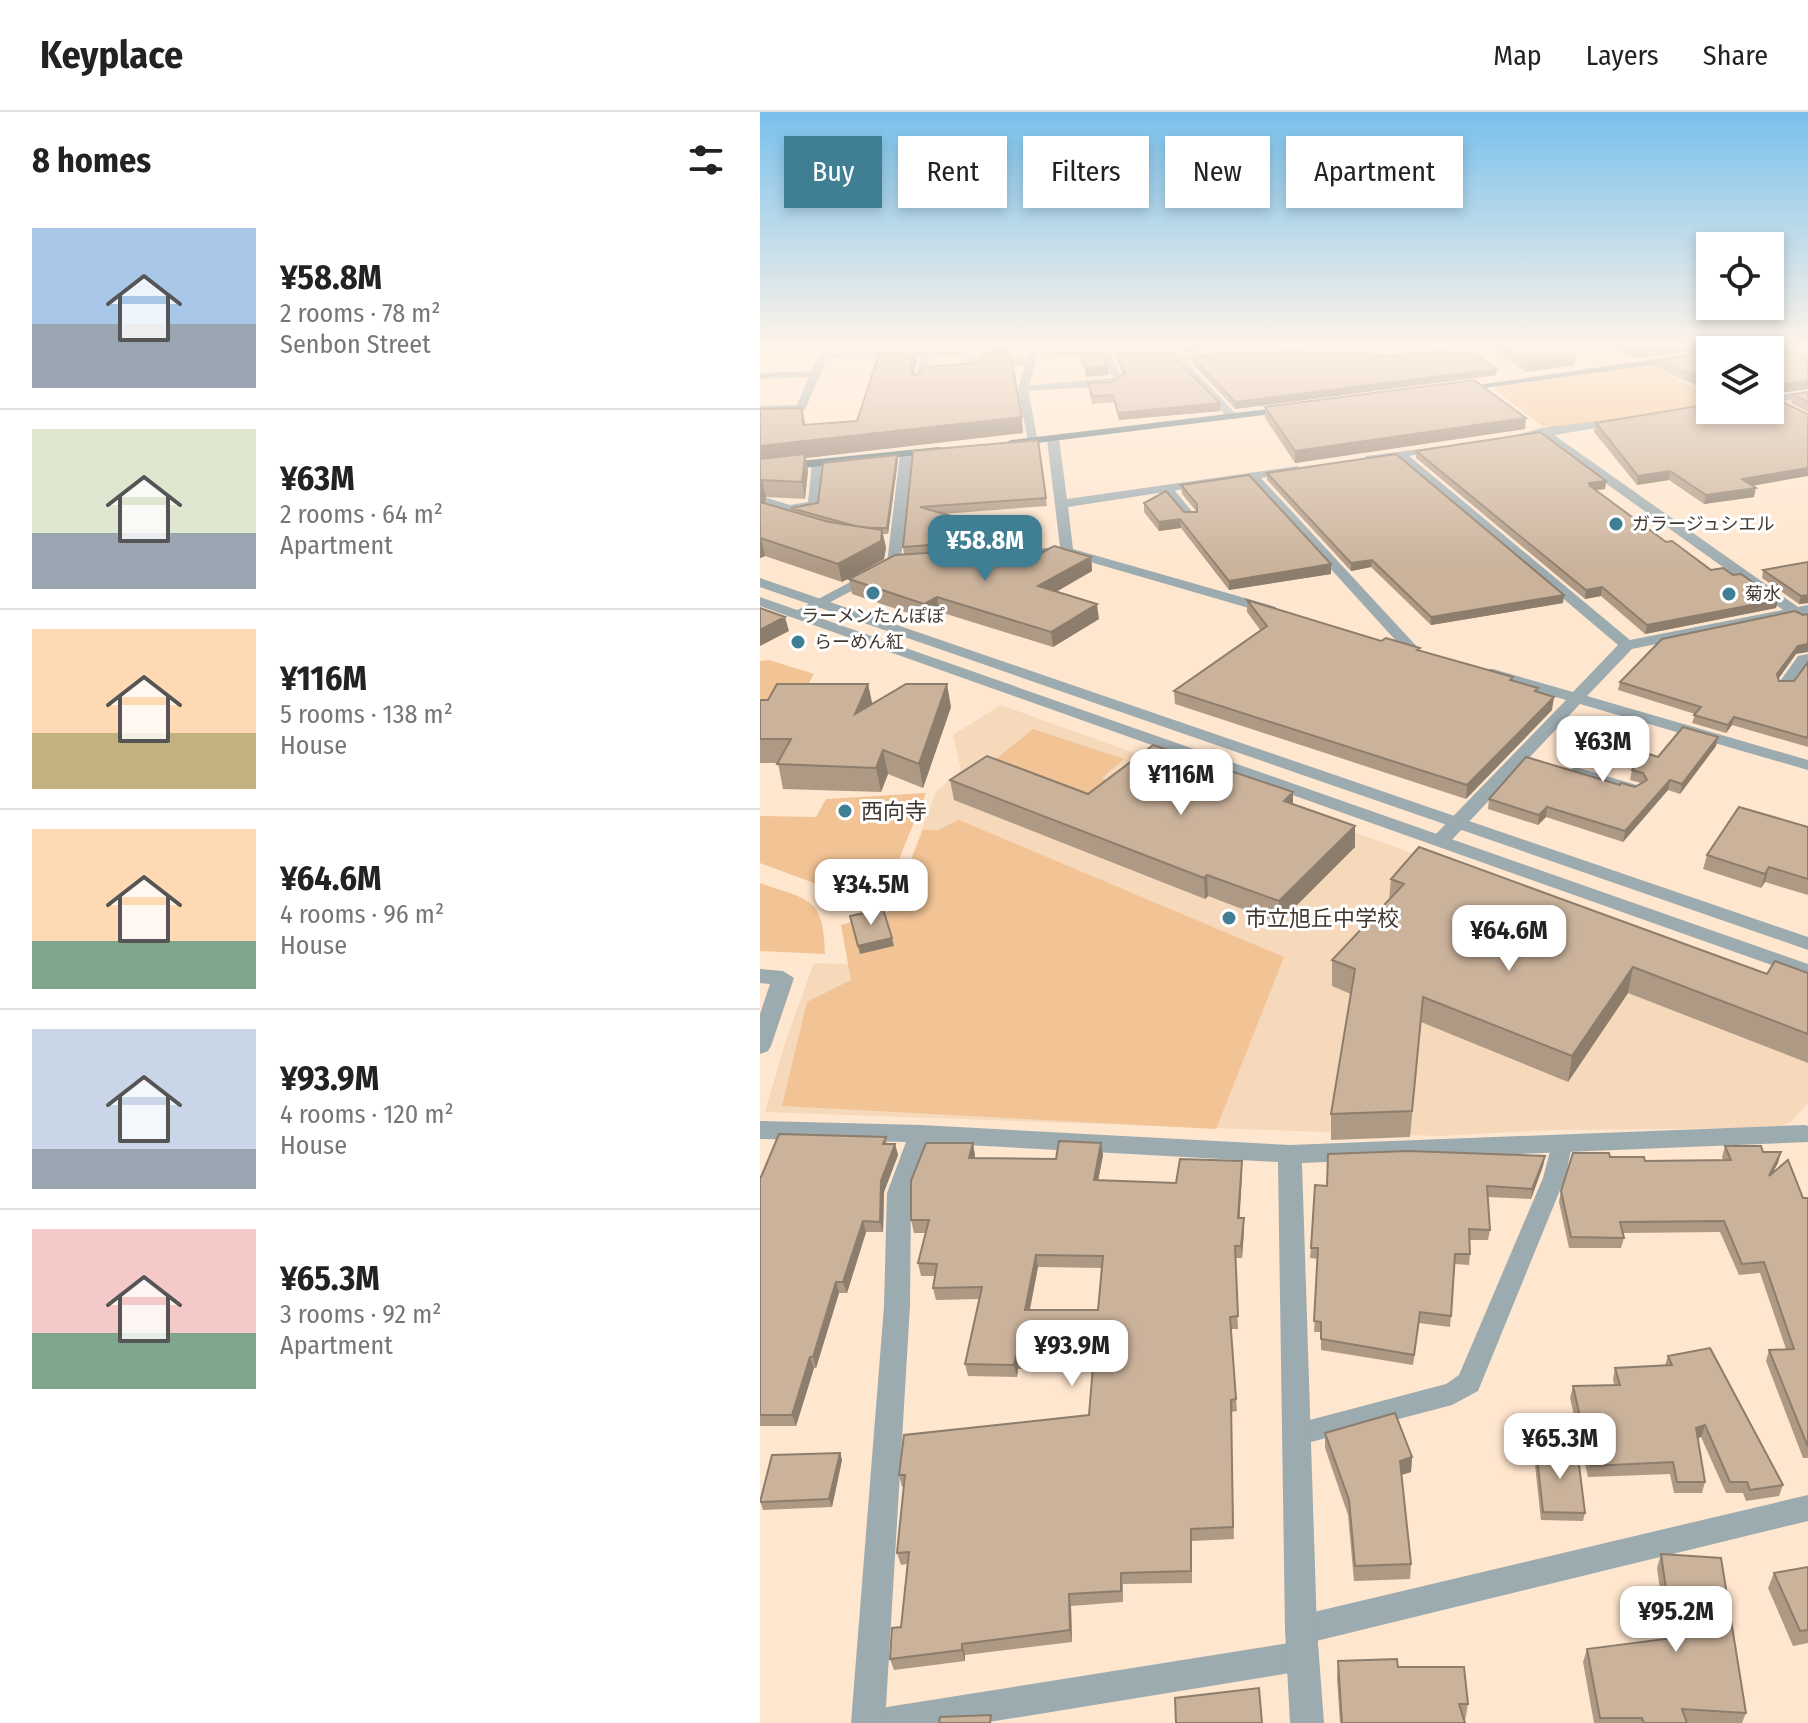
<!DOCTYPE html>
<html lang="en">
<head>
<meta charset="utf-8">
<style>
  :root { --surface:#fff; --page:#f6f6f6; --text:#222; --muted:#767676; --line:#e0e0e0; --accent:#407f93 }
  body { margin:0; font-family:"Fira Sans Condensed","Noto Sans JP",sans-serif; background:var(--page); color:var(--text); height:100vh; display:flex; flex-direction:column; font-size:30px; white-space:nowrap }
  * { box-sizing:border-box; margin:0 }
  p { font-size:26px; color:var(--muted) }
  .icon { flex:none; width:44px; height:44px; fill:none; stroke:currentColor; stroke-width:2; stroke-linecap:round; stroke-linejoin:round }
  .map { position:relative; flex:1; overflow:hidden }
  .drawer { display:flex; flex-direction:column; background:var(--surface); width:760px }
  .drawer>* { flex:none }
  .guide { position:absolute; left:24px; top:24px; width:760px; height:72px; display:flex; gap:16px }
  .fabs { position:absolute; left:936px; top:120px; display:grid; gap:16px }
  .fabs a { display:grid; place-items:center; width:88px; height:88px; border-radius:0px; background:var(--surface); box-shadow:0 4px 12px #0003; font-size:40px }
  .price { position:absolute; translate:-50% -68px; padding:0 18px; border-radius:16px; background:#fff; color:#222; font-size:26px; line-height:52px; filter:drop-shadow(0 2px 4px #0008) }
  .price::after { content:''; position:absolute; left:50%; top:48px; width:24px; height:18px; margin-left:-12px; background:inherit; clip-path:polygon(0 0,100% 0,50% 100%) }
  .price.on { background:var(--accent); color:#fff }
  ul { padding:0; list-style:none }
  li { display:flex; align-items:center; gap:24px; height:200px; padding:0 32px }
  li+li { border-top:2px solid var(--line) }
  li span { display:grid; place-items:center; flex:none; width:224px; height:160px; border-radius:0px; color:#555 }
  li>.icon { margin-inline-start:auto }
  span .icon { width:96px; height:96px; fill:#fffc; stroke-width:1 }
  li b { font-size:34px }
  h2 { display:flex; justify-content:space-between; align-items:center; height:96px; padding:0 32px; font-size:34px }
  .chip { padding:0 28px; border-radius:0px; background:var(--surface); box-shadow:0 4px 12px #0003; font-size:28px; line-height:72px }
  .chip.on { background:var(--accent); color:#fff }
  header { display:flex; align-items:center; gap:48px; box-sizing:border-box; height:112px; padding:0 40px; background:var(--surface); border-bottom:2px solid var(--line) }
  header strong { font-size:38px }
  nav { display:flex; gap:44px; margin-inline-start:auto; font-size:28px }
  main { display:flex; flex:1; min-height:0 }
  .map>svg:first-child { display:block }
  .built { fill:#f6d8bb }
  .green { fill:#f1c395 }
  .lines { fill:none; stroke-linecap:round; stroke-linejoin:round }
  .service { fill:#9cabb0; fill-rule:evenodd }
  .minor { fill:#9cabb0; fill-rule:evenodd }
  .tertiary { fill:#9cabb0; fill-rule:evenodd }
  .primary { fill:#5a767f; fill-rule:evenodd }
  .wall { fill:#ae9985; fill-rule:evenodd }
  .shaded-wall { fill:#8d7d6c }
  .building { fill:#cab29b; stroke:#8d7d6c; stroke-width:2; fill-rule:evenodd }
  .poi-dot { fill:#407f93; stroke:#fff; stroke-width:3 }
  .labels { text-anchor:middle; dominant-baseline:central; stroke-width:6; stroke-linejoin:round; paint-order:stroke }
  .far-poi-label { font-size:18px; fill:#42382f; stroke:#fff; text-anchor:start }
  .poi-label { font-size:22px; fill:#42382f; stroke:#fff; text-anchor:start }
</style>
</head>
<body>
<header>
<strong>Keyplace</strong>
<nav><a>Map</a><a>Layers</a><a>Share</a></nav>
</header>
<main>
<section class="drawer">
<h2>8 homes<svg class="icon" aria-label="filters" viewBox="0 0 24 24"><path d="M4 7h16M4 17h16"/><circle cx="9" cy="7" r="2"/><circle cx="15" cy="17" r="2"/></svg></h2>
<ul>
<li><span style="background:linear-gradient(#a9c7e8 60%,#9aa5b1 0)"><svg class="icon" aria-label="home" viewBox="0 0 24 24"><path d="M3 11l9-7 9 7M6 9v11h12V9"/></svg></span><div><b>¥58.8M</b><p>2 rooms · 78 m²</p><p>Senbon Street</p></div></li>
<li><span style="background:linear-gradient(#dfe7d0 65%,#9aa5b1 0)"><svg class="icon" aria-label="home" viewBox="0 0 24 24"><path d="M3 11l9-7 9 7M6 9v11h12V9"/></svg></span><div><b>¥63M</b><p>2 rooms · 64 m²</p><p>Apartment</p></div></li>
<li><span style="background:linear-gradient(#ffd9b3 65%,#c2b280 0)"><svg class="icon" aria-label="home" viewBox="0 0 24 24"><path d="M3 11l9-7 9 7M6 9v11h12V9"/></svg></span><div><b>¥116M</b><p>5 rooms · 138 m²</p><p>House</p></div></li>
<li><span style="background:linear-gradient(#ffd9b3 70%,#7fa58c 0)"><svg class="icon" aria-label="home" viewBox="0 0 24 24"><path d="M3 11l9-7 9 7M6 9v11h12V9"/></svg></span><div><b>¥64.6M</b><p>4 rooms · 96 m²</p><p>House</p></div></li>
<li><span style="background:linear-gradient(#c9d6e8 75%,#9aa5b1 0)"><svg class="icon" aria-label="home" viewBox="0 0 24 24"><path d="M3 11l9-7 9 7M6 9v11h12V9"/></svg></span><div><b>¥93.9M</b><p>4 rooms · 120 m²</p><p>House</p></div></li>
<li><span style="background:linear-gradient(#f6c9c9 65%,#7fa58c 0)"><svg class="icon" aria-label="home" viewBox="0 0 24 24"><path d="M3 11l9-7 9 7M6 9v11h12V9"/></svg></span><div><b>¥65.3M</b><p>3 rooms · 92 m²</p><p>Apartment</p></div></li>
</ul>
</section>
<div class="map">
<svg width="1048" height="1611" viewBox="0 0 1048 1611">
  <rect width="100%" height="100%" fill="#ffe6ce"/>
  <path class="built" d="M241 593 1048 884V991L1031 1010 1016 1016 790 1018 679 1024 5 1000 26 928 54 851 88 852 81 813 131 799 176 680 201 658 193 623Z"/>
  <path class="green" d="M891 253 950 285V294L797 317 781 313 734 278 737 274Z
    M9 548 54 562 37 592 0 607V549Z
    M273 617 364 647 342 666 354 672 328 695 225 656Z
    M166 681 119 796 81 799 62 774 0 751V704L56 705 66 687Z
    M199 708 524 845 456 1017 22 994 47 890 91 868 81 813 131 799 163 718H178Z
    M0 771C49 788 64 785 65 842L0 839Z"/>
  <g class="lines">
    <path class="service" d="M32 232 0 239V233Z
      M90 232H98L95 242 91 245 87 242Z
      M420 232H434L417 238 415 242 419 243 459 242 456 247 425 248 477 303V307H469L415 248 407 245 411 234Z
      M275 236 351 243 363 267 353 274 260 279V275L263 274 353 266 345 247 272 241Z
      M173 239 180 241 168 247 163 273 155 275 160 246Z
      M57 348 62 351 57 395 30 399 0 391V384L30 393 48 390 52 351Z
      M403 374H411L435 403V407H427L403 378Z
      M1048 542V550L1030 575H1020L1018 572 1038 544Z
      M815 655 880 674 882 677 874 682 809 663 807 660Z
      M801 1026 809 1028 812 1034 805 1066 718 1279 692 1293 536 1334 527 1330 523 1322 527 1314 686 1272 699 1263 783 1066 793 1028Z
      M1048 1383V1409L548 1531 554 1533 558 1544 554 1555 543 1559 223 1611H111L116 1600 127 1595 535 1530 531 1528 526 1518 531 1508 541 1503Z"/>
    <path class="minor" d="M271 232H281L268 277 278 331 268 329 258 277 265 253 213 252 202 243 67 246 45 298 0 300V294L37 293 49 265 0 267V261L51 259 60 241 205 237 216 246 267 247Z
      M1048 279V285L1010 291V285Z
      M863 306 867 307V311L794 323 1038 495 1048 493V506L1042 508 1033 504 872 537 827 584 1048 648V658L820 592 687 733H673L671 729 673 725 806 588 721 563V557H733L813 580 858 533 637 346 610 350 604 346 606 344 685 334V338L649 344 870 528 1023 498 781 325 756 328 750 325 781 316Z
      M293 324 299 327 307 387 538 354V360L501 366 661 539 653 544 648 542 489 367 308 395 313 437 516 495V501H506L306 443 231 447 229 444 236 440 300 435 287 327Z
      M146 338 152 342 141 447 152 446 159 450C152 456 134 457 127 451L140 342Z
      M113 458 120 462 118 465 42 505H32L30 502Z
      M0 857 23 859 34 866 11 934 8 939 0 942V902L10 872 0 871Z
      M0 1009 161 1013 530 1033 1045 1013 1048 1014V1030L542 1051 557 1518 564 1611H530L525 1518 518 1050 170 1031 151 1081 150 1194 125 1611H91L124 1194 127 1081 146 1030 0 1027Z"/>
    <path class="tertiary" d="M0 466 1048 825V838L0 475Z
      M0 485 1048 852V866L0 494Z"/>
    <path class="primary" d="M950 239V245L695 280 690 277Z
      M533 294 538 297 537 299 251 334 245 331 251 328Z
      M179 335 183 336V340L0 361V353Z"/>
  </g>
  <path class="wall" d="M155 232 157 247 154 263 219 251 230 241 229 234 248 232 263 321 46 346 48 359 45 387 6 385 4 391 31 399V396L58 391 138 348 128 422H123L126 436 124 447 82 470 5 444 0 446V297L45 313 97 309Z
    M426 232H600L610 243 736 263 475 297 432 251 431 244 543 238 548 235 543 232 421 240 420 234Z
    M724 232H798L814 253 766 260Z
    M840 232H991L984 233 1048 232V277L1010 282V238L952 237 872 246Z
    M405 233V240L460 291V299L359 308 354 290 332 292 328 271 353 270 363 262 357 249V242L379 240Z
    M950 241V279L894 255 895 248Z
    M1048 280V300L1031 291 1033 282Z
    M505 295 765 317 535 351 505 306Z
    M836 311 993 374 994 385 944 392 909 368 877 373 834 320Z
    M278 328 287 394 182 402 269 426V434L260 435 262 451 331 445 332 459 296 480 339 507 293 535 180 500 166 507 92 482 89 467 144 443 143 435 153 339Z
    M656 339 846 369 845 377 836 378 906 430 951 458 973 463 1018 488 1016 496 885 522 841 484 825 487 656 346Z
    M507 361 803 491 671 513 611 455 591 459 507 368Z
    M421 373 571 452V462L469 478 421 416 399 419 384 400V391L424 400H437L422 382Z
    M1048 450V491L1039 492 1002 466 1003 458Z
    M487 488 621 529 753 565 752 568 777 579 792 598 706 687 415 592 414 579 501 519 487 500Z
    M1036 542 1019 566V569H1034L1048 550V635L972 613 966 621 932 611 935 602 858 578 860 570Z
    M108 572 112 592 191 595 163 676 128 662 121 680 23 677 18 651H0V588H8Z
    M956 634 920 682 908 678 863 730 786 705 778 713 728 697 729 687 860 673 875 675 881 671 870 668 872 658 898 645Z
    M190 668 328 682 533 692 595 735 519 811 448 784 445 787 194 688Z
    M1048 715V783L1005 770 1001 776 943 757 947 743Z
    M631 767 1007 862 1048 861V951L868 881 808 970 661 910 650 1025 571 1028V1002L591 882 572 874V848L629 788Z
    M126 1025 127 1032H135L138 1043 124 1080 123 1120H106L87 1181H79L56 1256H54L36 1314H0V1065Z
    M213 1031 215 1046 296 1047 343 1043 338 1068 416 1071 482 1062 479 1106 484 1118 482 1146H475L478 1217H471L477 1299 471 1300 474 1427 432 1429V1471L363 1472V1490L311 1494 312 1530 205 1543V1549L134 1558 130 1547 141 1515 147 1452 141 1453 137 1441 144 1375H142L139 1363 329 1303 333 1255 258 1257 257 1265 208 1264 205 1252 220 1187 176 1188 173 1176 175 1164H161L158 1151 166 1121H154L151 1108ZM278 1155 342 1156 338 1198H270Z
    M965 1034 1003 1040 1018 1051 1012 1061 1043 1086H1048V1346H1043L1006 1249 1009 1238 1026 1237 1000 1161 979 1163 960 1120 862 1121 864 1126 861 1136H809L799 1090 801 1079 850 1045 885 1049 963 1048 962 1045Z
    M785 1044 783 1054 771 1087 728 1085 730 1118 728 1128H710V1142L709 1153 695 1152 690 1215 659 1211 653 1253 561 1238V1220H554L558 1147 550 1146 551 1136Z
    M908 1244 1023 1373 1019 1384 986 1389 983 1381H966L941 1325 937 1326 945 1370 942 1381H914L910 1362 828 1365 810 1286 813 1274 854 1273 853 1267 855 1256 905 1253Z
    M565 1321 652 1345 651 1360 641 1363 651 1452 650 1467 594 1469 588 1403 565 1336Z
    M776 1336 825 1401 823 1409 781 1408 774 1344Z
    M80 1341 82 1348 72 1395 3 1398 0 1388Z
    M901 1442 986 1601 982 1611H834L823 1550 827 1537 907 1527 897 1456Z
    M1048 1455V1531L1033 1534 1008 1476 1014 1461Z
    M578 1549 638 1555 708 1592 705 1609V1611H580L577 1566Z"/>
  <path class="shaded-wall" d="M155 232 157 247 152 274 150 259Z
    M449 232H543L421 240 420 234Z
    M929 232H953L952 237 872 246 873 238Z
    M816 243 814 253 766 260 767 249Z
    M348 254 349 263 326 265 325 256Z
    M737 257 736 263 475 297V290Z
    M1048 269V277L1010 282 1011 274Z
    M460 291V299L359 308 358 301Z
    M42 296 45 311 46 329 262 305 263 321 46 346 48 359 45 387 42 370 0 351V334L43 313Z
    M766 306 765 317 535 351V339Z
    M137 343 138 348 128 422 127 416Z
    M1048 356V364L980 376 982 367Z
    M910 359 909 368 877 373 878 364Z
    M2 368 6 385 4 394 0 395V376Z
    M846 369 845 377 828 379 829 371Z
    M996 376 994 385 944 392 946 383Z
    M420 407 421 416 399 419V410Z
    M122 418 126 436 124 447 82 470 78 452Z
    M1 425 5 444 0 446V426Z
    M331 445 332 459 280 489 278 474Z
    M612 448 611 455 591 459V451Z
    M571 452V462L469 478V469Z
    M842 475 841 484 825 487 826 478Z
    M804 483 803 491 671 513V505Z
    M1048 483V491L1039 492 1041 484Z
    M177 485 180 500 166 507 164 492Z
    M1018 488 1016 496 885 522 887 513Z
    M337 492 339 507 293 535 291 520Z
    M25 505 29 519 0 534V518Z
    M1048 532V540L1036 542 1016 570 1017 562 1038 534Z
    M108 572 113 595 95 602Z
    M187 572 191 595 163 676 159 652Z
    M794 585 792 598 706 687 707 673Z
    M974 605 972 613 966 621 968 613Z
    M958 625 956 634 920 682 922 672Z
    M123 638 128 662 121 680 116 656Z
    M910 668 908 678 863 730 865 719Z
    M533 680V701L524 689Z
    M787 695 786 705 778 713 779 703Z
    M595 714V735L519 811V789Z
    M1009 755 1005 770 1001 776 1005 762Z
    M447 763 448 784 445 787 444 766Z
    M132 826 134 834 100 842 98 834Z
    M873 855 868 881 808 970 812 944Z
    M213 1031 215 1043 212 1058 209 1046Z
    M341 1031 343 1043 336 1080 334 1068Z
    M135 1032 138 1043 124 1080 123 1120 120 1110 121 1069Z
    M1021 1040 1018 1051 1005 1075 1009 1064Z
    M785 1044 783 1054 771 1087 772 1077Z
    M482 1049V1062L479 1118 478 1106Z
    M484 1106V1118L482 1146 481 1134Z
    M103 1109 106 1120 87 1181 83 1170Z
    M276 1143 278 1155 267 1210 265 1198Z
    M76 1170 79 1181 56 1256 53 1245Z
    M256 1244 258 1257 257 1265 254 1253Z
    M50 1245 54 1256 36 1314 32 1303Z
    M945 1313 941 1325 932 1328 936 1316Z
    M80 1341 82 1348 72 1395 69 1387Z
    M652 1345 651 1360 638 1364 640 1349Z
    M309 1482 311 1494 312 1530 310 1518Z
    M202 1532 205 1543V1549L202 1538Z"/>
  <path class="building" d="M155 232 150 259 153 263 161 261 164 255 219 251 224 240 250 241 262 305 0 334V297L42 296 43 313 97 309 122 233Z
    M230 232H248V234H229Z
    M386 232 405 233 404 239 413 244 460 291 358 301 353 283 332 284 328 271 353 270 365 261 357 242 379 240Z
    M426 232H449L420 234Z
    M549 232H600L610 243 632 244 705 236 737 257 475 290 431 244 543 238 549 234Z
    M741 232H798L816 243 767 249Z
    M859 232H929L873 238Z
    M953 232H977L978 233 1048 232V269L1011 274 1010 279V238H952Z
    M342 240 348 254 325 256 321 242Z
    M950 240V270L895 248Z
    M714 268 766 306 535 339 505 295Z
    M1048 280V290L1033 282Z
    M1010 284 1048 302V356L982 367 996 376 946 383 910 359 878 364 836 311 950 292V298H1010Z
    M780 320 846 369 829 371 830 374 906 430 912 429 951 458 963 456 973 463 981 462 1018 488 887 513 842 475 826 478 656 339Z
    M278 328 286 386 160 395 269 426 143 435 153 339Z
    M45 342 42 370 2 368 0 376V347Z
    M636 342 804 483 671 505 612 448 591 451 507 361Z
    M137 343 127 416H111L95 414 31 396 58 391 63 351Z
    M489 363 571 452 469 469 420 407 399 410 384 391 406 379 424 400H437V392L421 373Z
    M0 390 69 410 122 418 121 429 78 452 0 426Z
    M294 434 331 445 278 474 337 492 291 520 177 485 164 492 89 467 135 443 260 435 261 452Z
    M1048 450V483L1041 484 1003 458Z
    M487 488 621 529 626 526 660 536 657 538 753 565 750 568 778 576 775 579 794 585 707 673 414 579 507 514Z
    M0 496 25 505 0 518Z
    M1035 499 1043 503 1048 502V532L1038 534 1017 562 1019 569H1034L1048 550V626L974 605 968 613 934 603 941 595 860 570 902 527Z
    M17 572H108L95 602 146 572H187L159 652 123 638 116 656 17 652 31 627H0V588H8Z
    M923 615 958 625 922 672 910 668 865 719 787 695 779 703 729 687 766 645 860 673 861 671 875 675 887 668 883 661 872 658 886 641 898 645Z
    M393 633 533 680 524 689 595 714 519 789 447 763 444 766 190 668 227 644 328 682Z
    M979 695 1048 715V767L1009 755 1005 762 947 743Z
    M659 735 1007 862 1015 849 1048 861V922L873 855 812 944 663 885 652 999 571 1002 595 857 572 848 644 772 631 767Z
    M123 797 132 826 98 834 90 804Z
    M19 1022 126 1025 123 1032H135L121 1069 120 1110 103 1109 83 1170H76L53 1245H50L32 1303H0V1065H1Z
    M299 1029 341 1031 334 1068 416 1071 420 1047 482 1049 478 1106H484L481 1134H475L478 1204 470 1205 476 1287 471 1288 473 1415 431 1417V1459L361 1461V1479L309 1482 310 1518 202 1532V1538L130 1547 132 1516 141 1515 149 1440 137 1441 145 1363H139L144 1323 329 1303 334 1242 256 1244 254 1253 205 1252 222 1175 173 1176 177 1152 158 1151 169 1108H151V1069L166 1031H213L209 1046 296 1047ZM276 1143 343 1144 338 1198H265Z
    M965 1034H1001L1003 1040H1021L1009 1064 1028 1048 1043 1086H1048V1335L1009 1238 1034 1237 1004 1150 982 1152 964 1109 860 1110 864 1126 811 1125 801 1079 813 1041H849L850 1045H884L885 1049 971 1048Z
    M648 1039 785 1044 772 1077 727 1074 730 1118 709 1117 710 1142H695L691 1204 660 1200 654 1243 561 1227V1210L554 1209 558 1136H551L555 1073 567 1074 568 1042Z
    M950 1236 1023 1373 990 1378 987 1370H970L945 1313 936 1316 945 1370H917L913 1350 831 1354 813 1274 860 1273 855 1256 912 1253 908 1244Z
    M635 1301 652 1345 640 1349 651 1452 595 1454 589 1388 565 1321Z
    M776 1336 817 1337 825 1401 783 1400Z
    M80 1341 69 1387 0 1390 12 1343Z
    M901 1442 961 1446 986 1601 922 1597 927 1611H884L882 1606H840L827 1537 913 1526Z
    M1048 1455V1518L1040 1519 1014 1461Z
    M637 1547 638 1555H704L708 1592H699L705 1611H582L578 1549Z
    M499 1576 502 1611H416L415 1586Z
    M231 1603 230 1611H179L180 1605Z"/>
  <linearGradient id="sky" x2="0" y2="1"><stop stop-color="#78c0ec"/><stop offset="0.51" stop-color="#fff4e9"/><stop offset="1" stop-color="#fff4e9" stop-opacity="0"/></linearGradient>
  <rect width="1048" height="458" fill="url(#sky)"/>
  <g class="poi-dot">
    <circle cx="856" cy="412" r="8"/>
    <circle cx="113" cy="481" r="8"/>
    <circle cx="969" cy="482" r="8"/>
    <circle cx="38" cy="530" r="8"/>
    <circle cx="85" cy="699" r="8"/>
    <circle cx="469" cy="806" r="8"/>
  </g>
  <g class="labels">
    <g class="far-poi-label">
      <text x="872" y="412">ガラージュシエル</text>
      <text x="985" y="482">菊水</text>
      <text x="113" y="504" text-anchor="middle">ラーメンたんぽぽ</text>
      <text x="54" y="530">らーめん紅</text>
    </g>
    <g class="poi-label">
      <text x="101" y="699">西向寺</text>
      <text x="485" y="806">市立旭丘中学校</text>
    </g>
  </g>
</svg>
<div class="fabs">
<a><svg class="icon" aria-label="locate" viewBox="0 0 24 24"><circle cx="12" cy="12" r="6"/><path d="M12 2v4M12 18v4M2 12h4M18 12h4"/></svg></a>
<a><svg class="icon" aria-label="layers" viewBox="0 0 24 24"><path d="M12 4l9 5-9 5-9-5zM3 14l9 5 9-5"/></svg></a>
</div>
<b class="price on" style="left:225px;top:471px">¥58.8M</b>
<b class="price" style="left:843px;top:672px">¥63M</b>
<b class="price" style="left:421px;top:705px">¥116M</b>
<b class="price" style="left:111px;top:815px">¥34.5M</b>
<b class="price" style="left:749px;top:861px">¥64.6M</b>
<b class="price" style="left:312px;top:1276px">¥93.9M</b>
<b class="price" style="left:800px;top:1369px">¥65.3M</b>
<b class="price" style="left:916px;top:1542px">¥95.2M</b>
<div class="guide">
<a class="chip on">Buy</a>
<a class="chip">Rent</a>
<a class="chip">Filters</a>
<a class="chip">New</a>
<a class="chip">Apartment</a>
</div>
</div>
</main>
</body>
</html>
